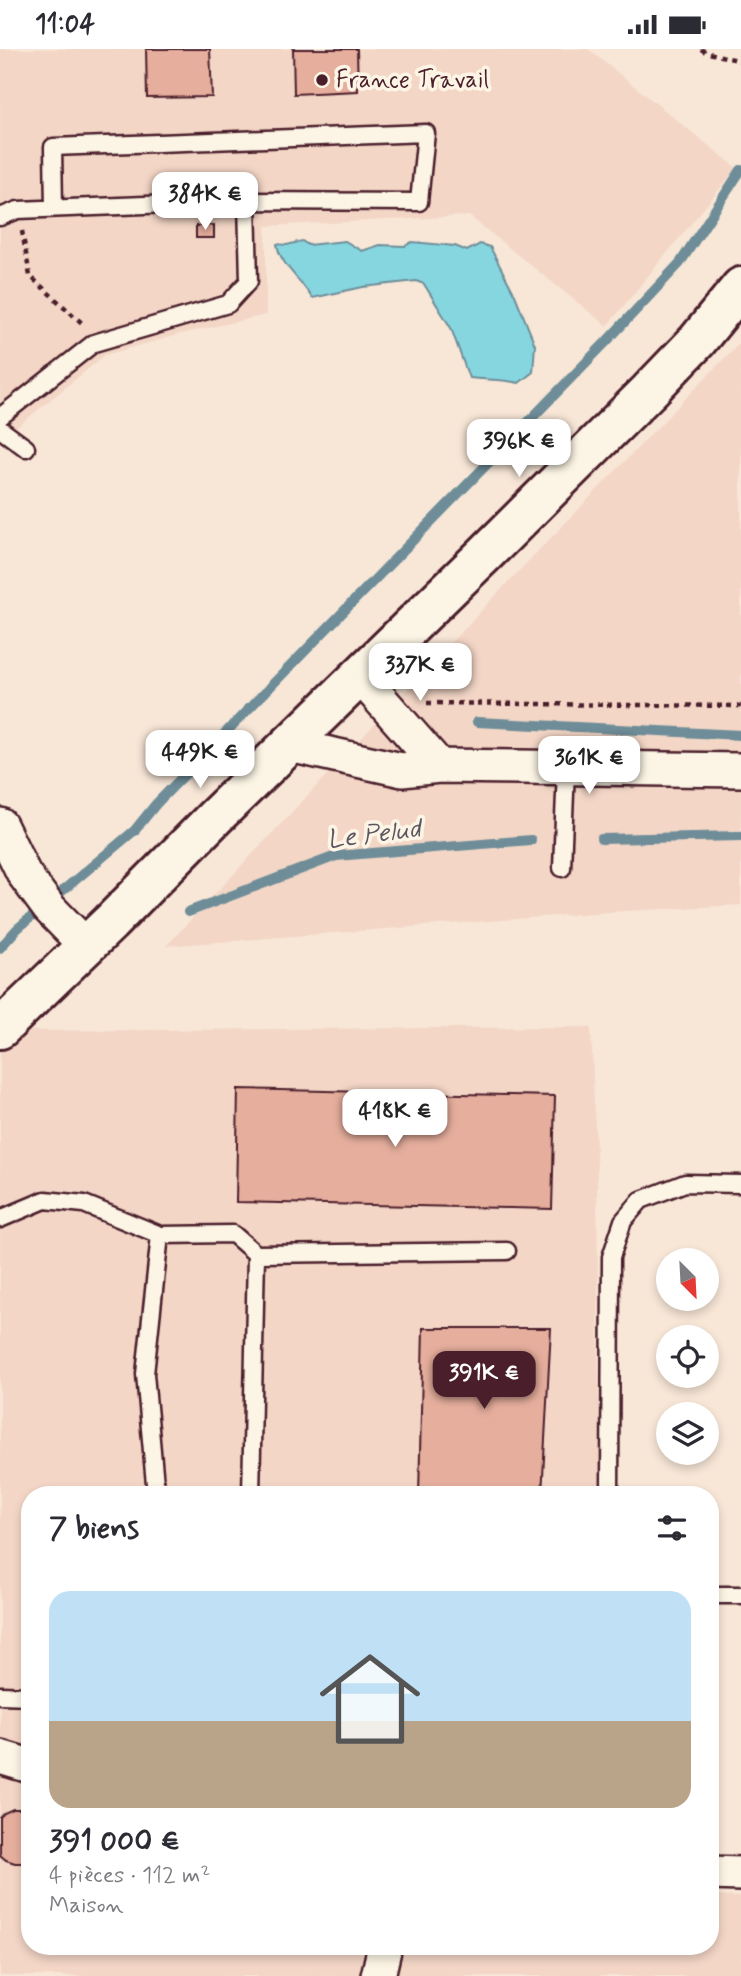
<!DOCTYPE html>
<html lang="fr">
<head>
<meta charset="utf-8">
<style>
  :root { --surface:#fff; --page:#f2f2f3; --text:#2b2b33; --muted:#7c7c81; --accent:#4a1f2b }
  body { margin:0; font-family:Mynerve,sans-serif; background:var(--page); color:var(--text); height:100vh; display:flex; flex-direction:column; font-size:26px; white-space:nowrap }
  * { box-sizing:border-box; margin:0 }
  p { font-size:23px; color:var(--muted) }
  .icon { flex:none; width:38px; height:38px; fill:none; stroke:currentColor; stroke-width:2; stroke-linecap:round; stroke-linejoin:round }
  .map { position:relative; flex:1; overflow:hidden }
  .drawer { position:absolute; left:21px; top:1437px; width:698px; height:469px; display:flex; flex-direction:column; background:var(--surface); border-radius:28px; box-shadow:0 4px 10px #0003 }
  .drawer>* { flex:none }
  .needle { width:46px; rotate:156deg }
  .fabs { position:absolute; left:656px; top:1199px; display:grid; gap:14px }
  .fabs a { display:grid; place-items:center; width:63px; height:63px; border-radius:50%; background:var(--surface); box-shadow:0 4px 10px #0003; font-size:35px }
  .price { position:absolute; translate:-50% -60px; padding:0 16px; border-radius:14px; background:#fff; color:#222; font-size:23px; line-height:46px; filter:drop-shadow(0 2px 4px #0008) }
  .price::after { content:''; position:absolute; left:50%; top:42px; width:21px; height:16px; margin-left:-10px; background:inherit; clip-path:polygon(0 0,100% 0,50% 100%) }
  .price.current { background:var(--accent); color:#fff }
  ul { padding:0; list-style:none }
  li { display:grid; align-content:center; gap:14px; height:371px; padding:0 28px }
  li span { display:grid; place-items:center; height:217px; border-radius:21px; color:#555 }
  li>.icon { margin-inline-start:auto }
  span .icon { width:126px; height:126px; fill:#fffc; stroke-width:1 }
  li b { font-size:30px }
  h2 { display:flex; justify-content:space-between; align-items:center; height:84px; padding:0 28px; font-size:30px }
  .status { display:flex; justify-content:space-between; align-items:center; height:49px; padding:0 35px; background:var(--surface); direction:ltr }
  .status svg { height:19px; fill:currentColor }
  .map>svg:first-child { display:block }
  .built { fill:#f3d6c6 }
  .water { fill:#86d6e0; stroke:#6e8d98; stroke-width:2 }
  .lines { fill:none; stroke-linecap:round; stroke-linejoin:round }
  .stream { stroke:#6e8d98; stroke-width:10 }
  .building { fill:#e6ae9d; stroke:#4a1f2b; stroke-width:2 }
  .lane-casing { stroke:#4a1f2b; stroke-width:21 }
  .street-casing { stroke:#4a1f2b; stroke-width:38 }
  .secondary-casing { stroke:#4a1f2b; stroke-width:44 }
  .path { stroke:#4a1f2b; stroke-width:4.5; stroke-dasharray:5 5; stroke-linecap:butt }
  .lane { stroke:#fcf5e5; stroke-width:16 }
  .street { stroke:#fcf5e5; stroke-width:33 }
  .secondary { stroke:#fcf5e5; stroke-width:38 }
  .poi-dot { fill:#4a1f2b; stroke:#fcf5e5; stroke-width:2.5 }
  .labels { text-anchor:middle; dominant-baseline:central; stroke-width:7; stroke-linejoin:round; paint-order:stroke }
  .poi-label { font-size:24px; fill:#4a1f2b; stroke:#fcf5e5; text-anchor:start }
  .water-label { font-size:26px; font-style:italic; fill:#5c5661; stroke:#fcf5e5 }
</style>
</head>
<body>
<div class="status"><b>11:04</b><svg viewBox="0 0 49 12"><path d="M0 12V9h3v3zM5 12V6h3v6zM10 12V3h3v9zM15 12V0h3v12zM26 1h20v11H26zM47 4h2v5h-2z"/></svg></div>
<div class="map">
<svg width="741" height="1927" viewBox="0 0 741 1927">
  <rect width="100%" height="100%" fill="#f8e7d7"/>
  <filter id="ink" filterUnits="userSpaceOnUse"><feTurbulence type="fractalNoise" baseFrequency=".0143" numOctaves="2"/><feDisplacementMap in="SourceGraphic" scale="14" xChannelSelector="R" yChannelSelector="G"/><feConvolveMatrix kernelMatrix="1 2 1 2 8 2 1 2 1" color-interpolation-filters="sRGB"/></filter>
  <g filter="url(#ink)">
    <path class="built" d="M0 0H588L737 119 607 277 469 167 266 177V266L181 285 105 306 0 392Z
      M741 292V856L607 863 166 897 512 529Z
      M591 978 597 1126 600 1445 30 1446V1897H373L367 1927H0V982Z
      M711 1847 741 1848V1927H395L401 1897H710Z"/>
    <path class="water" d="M302 192 308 196 345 192 362 202 380 196 405 197 412 193 455 197 467 202 480 195 490 198 515 246 535 296 533 323 519 334C503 330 486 331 469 329L451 279 424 235 416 232 363 238 312 249C302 232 279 214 277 195L287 196Z"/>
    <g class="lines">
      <path class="stream" d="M477 673 741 686
        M601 790 741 787
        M188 863 336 807 531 791
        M0 899 17 880 135 781 156 755 607 292 680 214 741 121"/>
    </g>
    <path class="building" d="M146 0H210L212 48 147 49Z
      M293 0H357L358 42 294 45Z
      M214 176V189H196V177Z
      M238 1040 555 1047 552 1160 236 1153Z
      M423 1279H551L542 1446H419Z
      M13 1760H22L30 1762V1811L25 1814H15L6 1811 0 1806V1768L4 1764Z"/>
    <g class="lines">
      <defs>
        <path id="lane" d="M0 168 18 161 247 152 419 153 426 84 53 98 54 159
          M0 368 94 294 228 255 249 232 247 152
          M0 380 26 399
          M562 819 566 719
          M0 1170 45 1151 84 1155 160 1186 233 1185 256 1205
          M156 1446 145 1325 160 1186
          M251 1446 256 1205 507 1202
          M610 1446 611 1208 623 1172 641 1151 685 1134 741 1135
          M710 1546H741
          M0 1646 30 1647"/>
        <path id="street" d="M359 626 439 717
          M289 696 402 721 439 717 741 721
          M0 776 24 825 49 859 86 897
          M0 1708 30 1717
          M710 1824 741 1825
          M378 1927 385 1897"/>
        <path id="secondary" d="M0 980 110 874 215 768 485 505 649 342 697 292 741 238"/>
      </defs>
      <use href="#lane" class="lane-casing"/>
      <use href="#street" class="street-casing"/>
      <use href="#secondary" class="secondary-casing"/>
      <path class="path" d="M701 0 705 3 741 12
        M22 182 30 227 83 275
        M427 654 741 657"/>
      <use href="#lane" class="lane"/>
      <use href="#street" class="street"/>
      <use href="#secondary" class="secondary"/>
    </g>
  </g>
  <circle class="poi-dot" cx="322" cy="31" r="7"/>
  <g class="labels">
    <g class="poi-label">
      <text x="336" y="31">France Travail</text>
    </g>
    <g class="water-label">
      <text transform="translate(374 786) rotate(-7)">Le Pelud</text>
    </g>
  </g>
</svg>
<div class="fabs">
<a><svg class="needle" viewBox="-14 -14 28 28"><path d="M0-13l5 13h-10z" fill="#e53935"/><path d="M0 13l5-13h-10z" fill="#7c7c81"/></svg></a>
<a><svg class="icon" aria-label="locate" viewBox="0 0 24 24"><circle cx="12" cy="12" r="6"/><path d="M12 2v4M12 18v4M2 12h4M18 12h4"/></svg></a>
<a><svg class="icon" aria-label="layers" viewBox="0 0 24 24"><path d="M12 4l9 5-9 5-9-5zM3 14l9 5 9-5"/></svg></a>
</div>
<b class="price" style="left:205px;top:183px">384K €</b>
<b class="price" style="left:519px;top:430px">396K €</b>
<b class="price" style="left:420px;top:654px">337K €</b>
<b class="price" style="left:200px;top:741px">449K €</b>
<b class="price" style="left:589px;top:747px">361K €</b>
<b class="price" style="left:395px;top:1100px">418K €</b>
<b class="price current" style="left:484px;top:1362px">391K €</b>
<section class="drawer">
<h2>7 biens<svg class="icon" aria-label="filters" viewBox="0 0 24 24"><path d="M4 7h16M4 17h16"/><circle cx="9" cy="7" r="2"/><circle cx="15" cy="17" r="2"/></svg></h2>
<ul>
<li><span style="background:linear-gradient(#bfe0f5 60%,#b9a48a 0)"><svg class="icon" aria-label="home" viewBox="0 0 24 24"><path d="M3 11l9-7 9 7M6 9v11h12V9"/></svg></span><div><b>391 000 €</b><p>4 pièces · 112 m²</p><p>Maison</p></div></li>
</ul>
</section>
</div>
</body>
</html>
